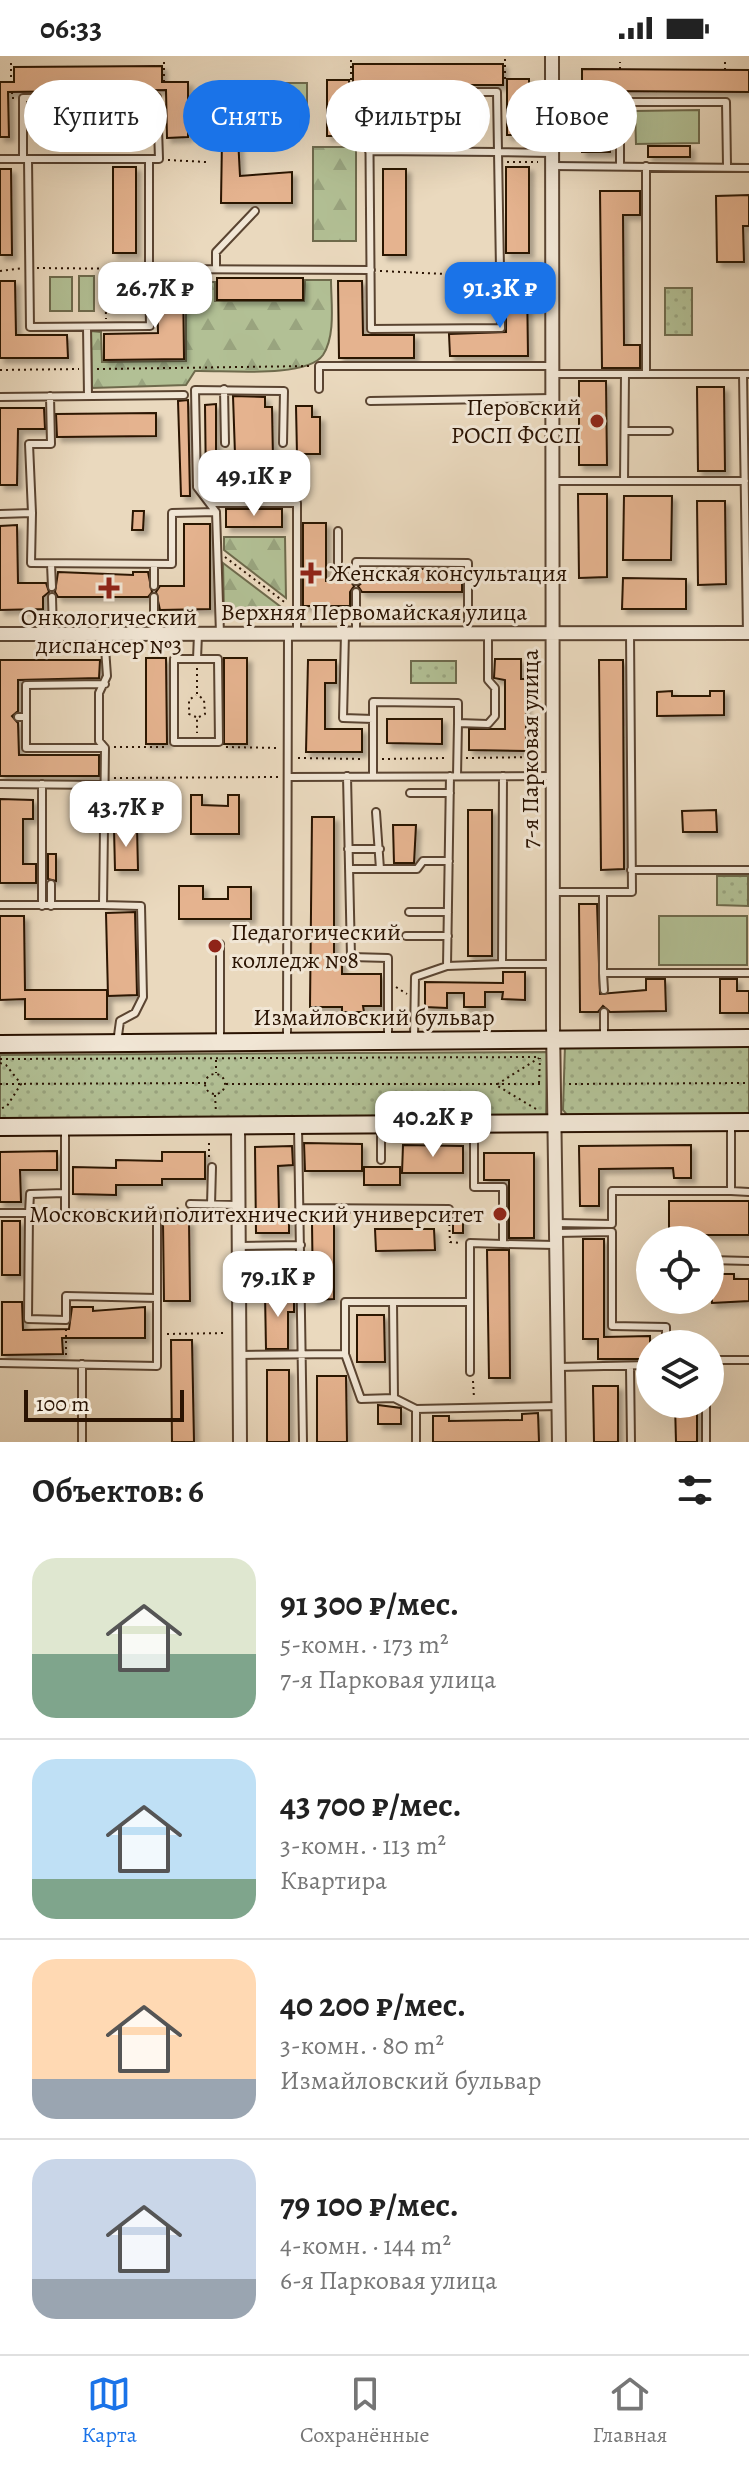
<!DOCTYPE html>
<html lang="ru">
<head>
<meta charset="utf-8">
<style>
  :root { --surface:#fff; --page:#f2f2f2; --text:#222; --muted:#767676; --line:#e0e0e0; --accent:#1a73e8 }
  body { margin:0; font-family:Alegreya,serif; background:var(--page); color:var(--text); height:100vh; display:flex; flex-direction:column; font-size:30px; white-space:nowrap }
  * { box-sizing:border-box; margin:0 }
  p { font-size:26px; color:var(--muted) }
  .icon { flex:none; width:44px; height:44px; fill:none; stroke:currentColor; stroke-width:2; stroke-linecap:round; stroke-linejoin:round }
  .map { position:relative; height:1386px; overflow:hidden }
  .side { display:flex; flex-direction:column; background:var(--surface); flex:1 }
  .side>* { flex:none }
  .banner { position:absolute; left:24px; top:24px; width:702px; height:72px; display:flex; gap:16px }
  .tools { position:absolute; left:636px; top:1170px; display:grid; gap:16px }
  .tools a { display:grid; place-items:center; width:88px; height:88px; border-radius:50%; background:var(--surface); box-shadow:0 8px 32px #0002; font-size:40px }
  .scale { position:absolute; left:24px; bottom:20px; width:160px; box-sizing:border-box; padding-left:8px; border:4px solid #2a1302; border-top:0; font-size:22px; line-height:28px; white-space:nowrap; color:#2a1302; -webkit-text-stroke:6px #f1e6d5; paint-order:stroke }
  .price { position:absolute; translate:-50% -68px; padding:0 18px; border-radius:16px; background:#fff; color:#222; font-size:26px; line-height:52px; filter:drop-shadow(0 2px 4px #0008) }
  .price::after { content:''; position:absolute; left:50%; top:48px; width:24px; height:18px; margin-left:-12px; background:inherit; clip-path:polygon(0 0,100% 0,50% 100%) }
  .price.selected { background:var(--accent); color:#fff }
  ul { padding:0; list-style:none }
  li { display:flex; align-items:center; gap:24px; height:200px; padding:0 32px }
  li+li { border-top:2px solid var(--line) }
  li span { display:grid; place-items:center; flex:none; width:224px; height:160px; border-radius:24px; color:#555 }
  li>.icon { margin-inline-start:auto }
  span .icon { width:96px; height:96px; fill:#fffc; stroke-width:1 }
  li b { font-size:34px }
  h2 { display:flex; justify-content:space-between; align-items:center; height:96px; padding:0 32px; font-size:34px }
  .chip { padding:0 28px; border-radius:36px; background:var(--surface); box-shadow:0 8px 32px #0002; font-size:28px; line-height:72px }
  .chip.selected { background:var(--accent); color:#fff }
  .status { display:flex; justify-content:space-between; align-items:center; height:56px; padding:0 40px; background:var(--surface); direction:ltr }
  .status svg { height:22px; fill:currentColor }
  .dock { display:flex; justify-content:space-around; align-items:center; height:112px; border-top:2px solid var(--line); background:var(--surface); font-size:22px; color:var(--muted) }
  .dock a { display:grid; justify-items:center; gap:4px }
  .dock .selected { color:var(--accent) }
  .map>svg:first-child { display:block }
  .grass { fill:#b2c095; stroke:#6e6a4c; stroke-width:2 }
  .forest { fill:url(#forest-firs); stroke:#6e6a4c; stroke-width:2 }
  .park { fill:url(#park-dots); stroke:#6e6a4c; stroke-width:2 }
  .building { fill:#e5b38f; stroke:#2a1302; stroke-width:2; filter:url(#shadow) }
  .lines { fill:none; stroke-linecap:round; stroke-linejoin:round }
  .lane-casing { stroke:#5a4431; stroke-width:10 }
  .street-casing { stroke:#5a4431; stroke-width:16 }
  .secondary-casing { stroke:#2a1302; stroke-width:20 }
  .path { stroke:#2a1302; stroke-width:2; stroke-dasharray:2 4; stroke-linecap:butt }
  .lane { stroke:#f1e6d5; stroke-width:6 }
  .street { stroke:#f1e6d5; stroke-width:12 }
  .secondary { stroke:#f1e6d5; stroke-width:16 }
  .poi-dot { fill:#8f2418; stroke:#f1e6d5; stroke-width:3 }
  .labels { text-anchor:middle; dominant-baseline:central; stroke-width:6; stroke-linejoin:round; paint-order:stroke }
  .poi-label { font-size:24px; fill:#2a1302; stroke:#f1e6d5; text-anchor:end }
  .street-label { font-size:24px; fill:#2a1302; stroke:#f1e6d5 }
</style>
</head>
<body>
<div class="status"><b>06:33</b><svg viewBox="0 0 49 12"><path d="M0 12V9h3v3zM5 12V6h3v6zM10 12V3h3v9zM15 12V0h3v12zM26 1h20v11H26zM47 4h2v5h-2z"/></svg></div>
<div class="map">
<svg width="749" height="1386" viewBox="0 0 749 1386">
  <defs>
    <pattern id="forest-firs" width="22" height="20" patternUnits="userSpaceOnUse" patternTransform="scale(2)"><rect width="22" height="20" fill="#b2c095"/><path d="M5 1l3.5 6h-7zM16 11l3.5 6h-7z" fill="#99a47f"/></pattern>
    <pattern id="park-dots" width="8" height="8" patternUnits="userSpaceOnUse" patternTransform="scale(2)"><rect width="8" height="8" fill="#b2c095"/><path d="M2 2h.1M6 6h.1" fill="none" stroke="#99a47f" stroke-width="1.8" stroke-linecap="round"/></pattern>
    <filter id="shadow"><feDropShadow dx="4.5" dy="4.5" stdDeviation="2" flood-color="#0004"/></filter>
  </defs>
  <rect width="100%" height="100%" fill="#ead9be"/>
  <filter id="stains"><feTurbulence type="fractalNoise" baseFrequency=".0025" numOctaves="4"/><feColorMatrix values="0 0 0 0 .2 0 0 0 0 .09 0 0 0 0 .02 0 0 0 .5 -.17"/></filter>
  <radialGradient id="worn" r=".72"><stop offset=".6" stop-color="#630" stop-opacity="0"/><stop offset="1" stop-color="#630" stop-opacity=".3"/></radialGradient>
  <path class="grass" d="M240 27H307V62L241 63Z
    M213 28H233V64H213Z
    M699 54V87L636 88 635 55Z
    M79 220H94V255H79Z
    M50 221H72V255H50Z
    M659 860H747V909H659Z"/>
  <path class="forest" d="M313 91H356V185H313Z
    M305 224H331C331 246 336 279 323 299 306 323 224 314 195 315L186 329 92 332 91 275 101 276 102 306 186 305V226H215V245H304Z
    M224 481H285L286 542 224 494Z
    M223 507 285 554V557H224Z"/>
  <path class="park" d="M665 232H692V279H665Z
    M411 605H456V627H411Z
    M717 820H748V850L717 849Z
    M749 986V1059L568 1060 563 1054 565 989Z
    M547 996 546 1061 0 1067V999Z"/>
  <path class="building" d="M353 8H503V29H353Z
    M162 10V26H188V81L167 82 166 34 8 36 9 81H0V26H14V11Z
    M582 13 749 14V36L604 35V79H611L610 96H582Z
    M507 23H529V79H507Z
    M327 24H349L350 80H327Z
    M222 82H238L240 120 292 116V147H221Z
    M648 90H690V101H648Z
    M113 111H136V197H113Z
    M506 111H529V197H506Z
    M0 113H11L12 199H0Z
    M383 113H406V199H383Z
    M600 135H640V159H623L624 289H640V312H602Z
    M749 139V170H743L744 206H717L716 140Z
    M217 222H303V244H217Z
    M183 223 184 303 104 304V278L158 277 157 224Z
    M0 225H15L16 279H67L68 302H0Z
    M338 225H362L363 279H414V302H339Z
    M506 225H527L528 300H450L449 278 506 276Z
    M579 325H606L607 409H579Z
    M697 331H724L725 415H698Z
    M233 340 265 341V351H272L273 404H290L291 435 217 436V432H206L205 349 216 348V399L235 398Z
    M188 344 190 440H181L178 345Z
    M296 350H312V361H320V398H297Z
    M0 352H44L45 373H18L17 429H0Z
    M156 357V380L57 381 56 358Z
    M578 438H607V521L579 522Z
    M624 440H672L671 504H623Z
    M697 445H725L726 528 698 529Z
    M226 453H282V471H226Z
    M133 455H144L143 474H132Z
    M303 467H326V525H350L354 530 350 536V550H303Z
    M184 468H210V553L160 554 156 536 160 530H184Z
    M17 469 18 527H46L49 536 43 541V553L0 554V470Z
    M364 513H462V536H362L358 530 364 525Z
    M58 516 133 519V516H148L152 536 148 541H58L55 536Z
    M623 522 686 523V553H622Z
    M146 602H166L167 688H146Z
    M224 602H247V688H224Z
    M495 603H521V623H526V695L469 694V673H505V624L494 622Z
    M0 604H100L99 622 18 624V655L12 660 18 667 19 699H99V720H0Z
    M308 604H336V627H325V673H362V696H306Z
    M599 604H623L624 813 601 814Z
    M672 635V640H710V635H724V659L657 660V636Z
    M387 663H442V688L387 687Z
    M191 739H202V749L228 750V739H239V778H191Z
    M0 743 33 744V763H23V808H36V827H0Z
    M468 754H492V900H468Z
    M716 754 717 776H683L682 755Z
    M312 761H334V904H342V918H381V950H363L364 956H342V951H310Z
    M393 769H416L414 807H394Z
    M137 771 138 814H115L114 772Z
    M48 798H56V825L48 823Z
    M179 830H203V843H228V831H251V863H179Z
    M579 848H597L600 938 646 934V923H665L666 955 610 956 603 950 598 956H580Z
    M135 856 137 939 108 940 106 857Z
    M0 860H24L25 934H107V963H25V943L0 944Z
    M503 916H525V944L502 943 503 936H485V951H464V937H447V952L425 951V926L503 927Z
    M720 923H737V935H749V957H720Z
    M304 1087 362 1088V1115H305Z
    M403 1089 463 1090V1117H402Z
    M691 1089V1122H674L673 1112 599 1113V1150H580L579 1090Z
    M292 1090 293 1109 278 1110 279 1156H289V1177H256L255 1091Z
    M57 1095V1114H20L21 1146H0V1096Z
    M162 1096H205V1123H162V1129H116V1139L73 1138V1111L116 1112V1104L162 1105Z
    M484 1097H534V1182H509V1124H484Z
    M364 1111H400V1129H364Z
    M669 1145H749V1179H698V1184H669Z
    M463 1156V1177H453V1157Z
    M2 1165H20V1219H2Z
    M189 1165 190 1245H164L163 1166Z
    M312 1166H334V1243L313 1244Z
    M375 1173H434L435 1194 376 1195Z
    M583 1183H604V1281L650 1280V1303H598V1283H583Z
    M487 1194H509L510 1322H489Z
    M710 1218H734V1223H749V1245L712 1247Z
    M294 1236V1256H288V1293H266L265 1237Z
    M2 1246H22L23 1274 69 1273 72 1251H93V1255L145 1251V1282H62L63 1298 2 1299Z
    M357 1259H384L385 1306H357Z
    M171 1284H192L194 1386H172Z
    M267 1314H289V1386H267Z
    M317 1320H346L347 1386H317Z
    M593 1330H618V1386H594Z
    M675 1348H697V1386H676Z
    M378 1349 401 1352V1368H378Z
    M538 1357 539 1386H433V1360H449V1365L522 1364V1358Z"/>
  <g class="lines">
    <defs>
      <path id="lane" d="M369 95 498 96 501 272 371 273C370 194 369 115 369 36H497L498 96 551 97
        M0 103H159L157 41 23 42V103
        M28 103 30 271 150 270 149 213 371 214
        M149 103V213
        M553 110 749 112
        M620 110V46H726L727 109
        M216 213V196L255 155
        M87 271 88 340
        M552 318H749
        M646 318V110
        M743 318 747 577
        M224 333 225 387
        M319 333V310H552
        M0 341 184 339
        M370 345 552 342
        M625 375H669
        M553 425H745
        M624 425 625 318
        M210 447H297V578
        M216 456 197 431 195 334 284 335 283 387
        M32 457 31 507 172 508V457L216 456 220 578
        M0 458 32 457 29 388H51L50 340
        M338 475V513L356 514V525
        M51 508 52 531
        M356 514V506L468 507V577
        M154 530V508
        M52 541 53 578
        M154 541V578
        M345 577 343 662 373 663V646L458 647V667L488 668 495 660V632L488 624V577
        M356 578V536
        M197 603H174V686H219L218 603H197L198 578
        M18 661H26V692H105
        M26 661V629L105 628
        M347 720 351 901 388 902V985
        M373 720V663
        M450 720 447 910 502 908
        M457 720 458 667
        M503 720 502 908H553
        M288 721 553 720
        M0 728 102 729
        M410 737H450
        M376 756 380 813
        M348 793H380
        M349 813H417L423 805H449
        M631 814H749
        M554 836H632L630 577
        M603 836V917H749
        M0 849H103L105 692 99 685V637L107 620 104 578
        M103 849 141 850 143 941 135 957 120 965 117 987
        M42 850V728
        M51 850V828
        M409 856H448
        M406 880H448
        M220 888V986
        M603 917 604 934
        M604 956V980
        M287 982 288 578
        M414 983 415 921 447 910
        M731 1066V1135L749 1136
        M474 1068V1131H503V1188L555 1189
        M298 1070 303 1386
        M381 1071V1104
        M190 1148 238 1149
        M211 1149 212 1111
        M300 1152 449 1153
        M0 1157H29L30 1138 65 1137V1072
        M29 1157 28 1263 66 1264V1240L157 1242V1159L65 1158V1137
        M556 1167 612 1168V1135H731
        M556 1177 612 1176V1270L666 1271V1288
        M240 1190 301 1189
        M710 1204 749 1205
        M393 1246H470
        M239 1299 345 1298V1246H393L394 1342 361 1343 345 1298
        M710 1304H749
        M0 1307 157 1310V1242
        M82 1308V1386
        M558 1311 650 1309
        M630 1311 631 1386
        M470 1316V1187L503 1188
        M394 1342 416 1353
        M706 1348V1386
        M416 1386V1353L559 1350"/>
      <path id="street" d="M552 0 553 970 559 1386
        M0 578 749 577
        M238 1070 240 1386"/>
      <path id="secondary" d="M0 988 749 982
        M0 1071 749 1066"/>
    </defs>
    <use href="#lane" class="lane-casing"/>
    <use href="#street" class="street-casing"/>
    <use href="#secondary" class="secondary-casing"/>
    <path class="path" d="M351 4V24
      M164 6V26
      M11 7V26
      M620 13V6
      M725 14V6
      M505 23V3
      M352 29V36H360
      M12 36V42H16
      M102 51 103 92
      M168 104 206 106
      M507 106H538
      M37 212 139 213
      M105 214 106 263
      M0 215 23 212
      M380 215 490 220
      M508 220H539
      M97 313 311 310
      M0 314 79 313
      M225 501 287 548
      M197 612V638L204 644 205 658 197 662V677
      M196 661 189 658V644L196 639
      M114 691H167
      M226 691 279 692
      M298 702 363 703
      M466 702 537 701
      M382 703 447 702
      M114 722 279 721
      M396 931 407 938
      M0 1003 540 1001
      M216 1004V1017
      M0 1007 6 1009 21 1028 7 1050 0 1053
      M205 1028a10 10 0 1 1 20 0a10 10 0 1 1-20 0Z
      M539 1027 540 1002
      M0 1028 205 1027
      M226 1028H541
      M569 1028 749 1027
      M215 1039 216 1057
      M536 1053 496 1029 539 1002
      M209 1101V1086
      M165 1156 182 1151
      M449 1162 450 1186 460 1187
      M167 1278 225 1277
      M66 1299V1273
      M473 1325 474 1342"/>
    <use href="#lane" class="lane"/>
    <use href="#street" class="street"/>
    <use href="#secondary" class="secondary"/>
  </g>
  <g class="poi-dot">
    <circle cx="597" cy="365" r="8"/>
    <path d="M307 505h8v8h8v8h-8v8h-8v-8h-8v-8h8z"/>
    <path d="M105 520h8v8h8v8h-8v8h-8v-8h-8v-8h8z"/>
    <circle cx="215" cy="890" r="8"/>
    <circle cx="500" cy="1158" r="8"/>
  </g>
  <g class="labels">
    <g class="poi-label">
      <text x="581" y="351">Перовский<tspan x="581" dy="28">РОСП ФССП</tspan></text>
      <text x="329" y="517" text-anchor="start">Женская консультация</text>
      <text x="109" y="561" text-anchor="middle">Онкологический<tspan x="109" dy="28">диспансер №3</tspan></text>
      <text x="231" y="876" text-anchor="start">Педагогический<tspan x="231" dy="28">колледж №8</tspan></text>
      <text x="484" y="1158">Московский политехнический университет</text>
    </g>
    <g class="street-label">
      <text x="374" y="556">Верхняя Первомайская улица</text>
      <text transform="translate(530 693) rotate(-90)">7-я Парковая улица</text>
      <text x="374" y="961">Измайловский бульвар</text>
    </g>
  </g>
  <rect width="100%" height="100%" filter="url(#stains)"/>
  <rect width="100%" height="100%" fill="url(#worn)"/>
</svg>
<div class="tools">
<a><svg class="icon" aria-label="locate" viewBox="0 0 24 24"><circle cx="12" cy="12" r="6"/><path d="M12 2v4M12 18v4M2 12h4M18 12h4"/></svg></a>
<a><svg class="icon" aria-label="layers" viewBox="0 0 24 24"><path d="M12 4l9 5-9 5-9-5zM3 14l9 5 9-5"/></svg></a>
</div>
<div class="scale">100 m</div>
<b class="price" style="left:155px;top:274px">26.7K ₽</b>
<b class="price selected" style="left:500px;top:274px">91.3K ₽</b>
<b class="price" style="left:254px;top:462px">49.1K ₽</b>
<b class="price" style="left:126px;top:793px">43.7K ₽</b>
<b class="price" style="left:433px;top:1103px">40.2K ₽</b>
<b class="price" style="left:278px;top:1263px">79.1K ₽</b>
<div class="banner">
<a class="chip">Купить</a>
<a class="chip selected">Снять</a>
<a class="chip">Фильтры</a>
<a class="chip">Новое</a>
</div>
</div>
<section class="side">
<h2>Объектов: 6<svg class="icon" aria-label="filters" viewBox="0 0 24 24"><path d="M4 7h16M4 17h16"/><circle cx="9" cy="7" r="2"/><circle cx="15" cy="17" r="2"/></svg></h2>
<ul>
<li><span style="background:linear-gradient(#dfe7d0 60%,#7fa58c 0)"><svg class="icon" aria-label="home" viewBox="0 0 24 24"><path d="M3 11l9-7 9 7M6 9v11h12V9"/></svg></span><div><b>91 300 ₽/мес.</b><p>5-комн. · 173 m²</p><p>7-я Парковая улица</p></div></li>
<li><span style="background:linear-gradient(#bfe0f5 75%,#7fa58c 0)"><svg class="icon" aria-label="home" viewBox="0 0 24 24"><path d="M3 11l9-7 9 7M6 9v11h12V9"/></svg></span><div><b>43 700 ₽/мес.</b><p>3-комн. · 113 m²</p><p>Квартира</p></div></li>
<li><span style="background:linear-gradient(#ffd9b3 75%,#9aa5b1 0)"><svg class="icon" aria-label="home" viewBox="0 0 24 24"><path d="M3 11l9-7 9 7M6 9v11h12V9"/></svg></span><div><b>40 200 ₽/мес.</b><p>3-комн. · 80 m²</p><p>Измайловский бульвар</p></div></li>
<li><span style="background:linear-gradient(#c9d6e8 75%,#9aa5b1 0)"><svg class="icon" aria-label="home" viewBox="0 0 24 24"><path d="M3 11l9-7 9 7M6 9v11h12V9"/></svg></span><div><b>79 100 ₽/мес.</b><p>4-комн. · 144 m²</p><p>6-я Парковая улица</p></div></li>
</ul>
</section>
<nav class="dock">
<a class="selected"><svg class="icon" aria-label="map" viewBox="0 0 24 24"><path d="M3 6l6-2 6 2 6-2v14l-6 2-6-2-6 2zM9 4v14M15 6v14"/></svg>Карта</a>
<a><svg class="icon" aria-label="saved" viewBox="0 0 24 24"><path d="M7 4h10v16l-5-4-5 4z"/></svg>Сохранённые</a>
<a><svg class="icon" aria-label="home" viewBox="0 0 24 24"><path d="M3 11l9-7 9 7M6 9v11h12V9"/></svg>Главная</a>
</nav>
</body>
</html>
